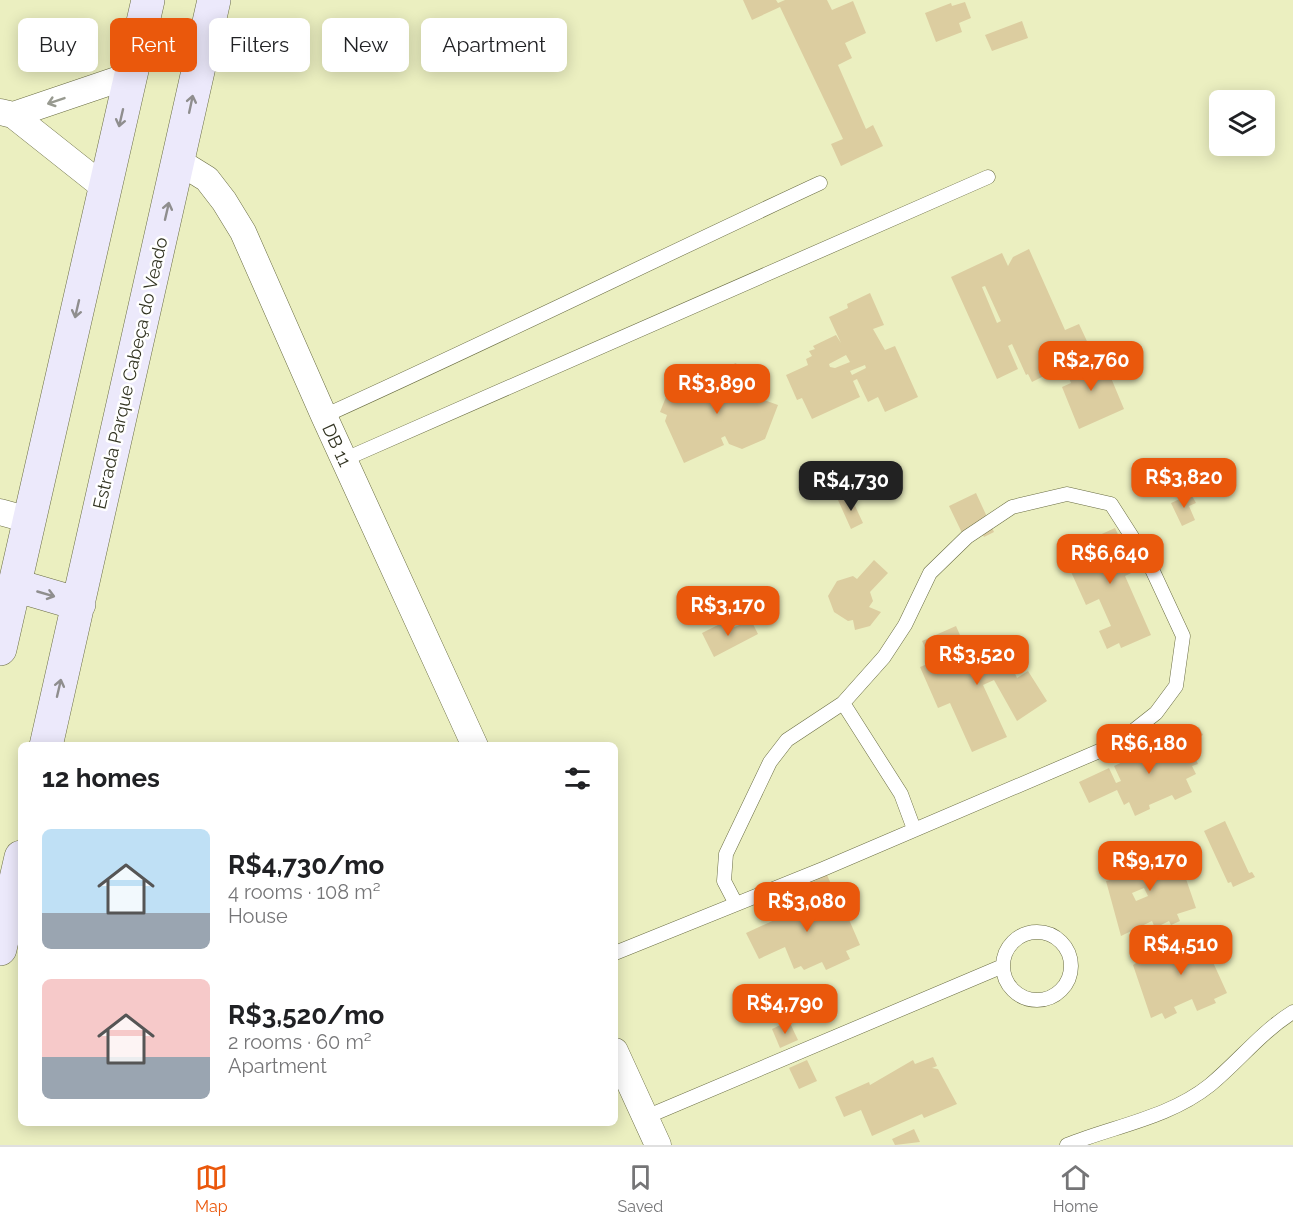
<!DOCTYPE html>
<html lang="en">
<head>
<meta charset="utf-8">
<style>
  :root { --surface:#fff; --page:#f6f6f6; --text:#202124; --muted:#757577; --line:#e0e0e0; --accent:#ea580c }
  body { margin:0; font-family:Raleway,sans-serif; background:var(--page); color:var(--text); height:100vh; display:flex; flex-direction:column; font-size:22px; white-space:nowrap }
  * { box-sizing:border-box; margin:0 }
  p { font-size:20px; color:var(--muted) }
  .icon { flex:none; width:33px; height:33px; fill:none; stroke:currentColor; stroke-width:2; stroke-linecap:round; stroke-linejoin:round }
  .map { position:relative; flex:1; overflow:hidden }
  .side { position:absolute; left:18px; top:742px; width:600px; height:384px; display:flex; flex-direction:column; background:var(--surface); border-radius:9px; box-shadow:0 3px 15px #0003 }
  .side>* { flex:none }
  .guide { position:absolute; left:18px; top:18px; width:600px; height:54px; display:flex; gap:12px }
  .controls { position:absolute; left:1209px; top:90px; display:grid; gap:12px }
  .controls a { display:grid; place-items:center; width:66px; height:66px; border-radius:9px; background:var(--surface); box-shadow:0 3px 15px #0003; font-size:30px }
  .price { position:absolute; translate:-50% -51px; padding:0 14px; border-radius:12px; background:var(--accent); color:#fff; font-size:20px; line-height:39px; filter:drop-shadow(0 2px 3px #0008) }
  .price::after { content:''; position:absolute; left:50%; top:36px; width:18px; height:14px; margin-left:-9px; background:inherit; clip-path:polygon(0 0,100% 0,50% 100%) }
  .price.on { background:#222; color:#fff }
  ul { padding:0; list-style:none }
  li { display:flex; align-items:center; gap:18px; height:150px; padding:0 24px }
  li span { display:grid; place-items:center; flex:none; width:168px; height:120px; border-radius:9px; color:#555 }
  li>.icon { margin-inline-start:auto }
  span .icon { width:72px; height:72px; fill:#fffc; stroke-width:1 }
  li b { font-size:26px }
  h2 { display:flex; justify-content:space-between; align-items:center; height:72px; padding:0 24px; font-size:26px }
  .chip { padding:0 21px; border-radius:9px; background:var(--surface); box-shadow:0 3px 15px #0003; font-size:21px; line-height:54px }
  .chip.on { background:var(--accent); color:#fff }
  .menu { display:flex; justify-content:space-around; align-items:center; height:84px; border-top:2px solid var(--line); background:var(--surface); font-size:16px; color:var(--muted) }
  .menu a { display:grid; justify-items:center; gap:3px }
  .menu .on { color:var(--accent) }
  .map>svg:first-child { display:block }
  .building { fill:#dccda0; fill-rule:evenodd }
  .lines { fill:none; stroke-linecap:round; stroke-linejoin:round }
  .service-casing { stroke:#696c42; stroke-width:15 }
  .minor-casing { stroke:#696c42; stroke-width:27 }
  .secondary-casing { stroke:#696c42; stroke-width:34 }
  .service { stroke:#fff; stroke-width:14 }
  .minor { stroke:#fff; stroke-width:26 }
  .secondary { stroke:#ece9fb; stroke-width:33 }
  .oneway { stroke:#989a90 }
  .oneway2 { stroke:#8f8e8e }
  .labels { text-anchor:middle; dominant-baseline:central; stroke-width:5; stroke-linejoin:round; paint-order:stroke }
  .street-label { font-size:18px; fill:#323422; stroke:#fff }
</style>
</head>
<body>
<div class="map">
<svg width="1293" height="1145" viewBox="0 0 1293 1145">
  <rect width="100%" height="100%" fill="#ebefc0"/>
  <path class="building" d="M743 0H776L778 3 785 0H827L832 10 853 1 866 33 845 43 852 58 838 65 866 129 873 125 883 146 841 166 831 144 843 139 780 7 752 20Z
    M965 2 971 18 959 23 962 32 936 42 925 13 951 3 952 6Z
    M1022 21 1028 38 992 51 985 35Z
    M1029 249 1065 330 1079 324 1092 352 1032 382 1028 374 1026 375 1012 344 1008 346 1018 369 997 379 951 277 1002 253 1008 266 1013 257ZM985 286 1001 321 997 323 982 287Z
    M870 293 884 325 873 329 885 350 895 346 918 397 885 412 878 397 868 402 857 379 853 381 860 397 812 419 802 398 797 400 786 375 808 365 806 359 812 356 809 351 815 349 813 346 836 335 841 343 829 317 848 308 847 304ZM846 355 850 362 835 368 830 367 829 364ZM865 365 866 368 852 375 850 371Z
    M1101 354 1124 409 1079 429 1062 387 1071 383 1065 368Z
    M736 363 748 389 742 392 778 405 765 439 742 449 729 444 725 436 721 438 724 445 684 463 665 421 667 415 660 412 670 387 706 402 707 397 700 378Z
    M976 493 994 532 984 537 980 530 964 537 949 506Z
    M1191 494 1196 503 1189 506 1195 520 1182 526 1171 503Z
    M850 495 863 523 851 529 838 500Z
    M1115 528 1123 545 1132 541 1144 567 1125 576 1151 635 1121 648 1119 643 1107 649 1099 631 1111 626 1099 599 1086 605 1062 552Z
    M874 560 888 573 870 592 873 601 869 607 881 612 870 626 855 630 853 620 848 621 834 612 828 596 837 581 853 576 857 579Z
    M751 620 758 634 714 657 702 633 726 621 730 629Z
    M956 626 963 642 970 639 976 654 970 656 974 665 986 660 982 651 1001 642 1017 678 1028 671 1047 701 1017 721 994 680 983 685 1007 737 972 752 950 703 938 708 920 667 932 662 922 641Z
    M1199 727 1203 735 1193 740 1198 750 1193 753 1198 764 1192 766 1196 774 1186 779 1192 792 1175 800 1172 795 1149 805 1150 809 1135 816 1129 802 1124 805 1117 790 1089 803 1079 782 1109 768 1116 783 1121 781 1114 766Z
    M1225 821 1249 873 1252 872 1255 877 1233 887 1231 882 1228 883 1204 831Z
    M1174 844 1196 908 1177 914 1180 921 1171 925 1169 921 1155 928 1152 921 1121 936 1106 881 1121 877 1119 866 1135 857 1140 855 1144 865ZM1144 888 1148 896 1136 901 1132 893Z
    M827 875 832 886 805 899 799 888Z
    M837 892 860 945 846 951 850 959 826 970 822 962 804 970 801 966 794 969 785 947 759 959 746 933 779 918 771 901 788 893 796 911Z
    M1218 927 1225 941 1210 949 1212 960 1227 993 1214 999 1216 1003 1197 1011 1192 999 1174 1007 1177 1013 1165 1019 1162 1013 1151 1018 1133 965 1149 955H1155Z
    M789 1021 798 1040 780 1048 772 1029Z
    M933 1057 937 1066 932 1068 938 1069 957 1104 924 1118 922 1114 872 1136 861 1110 844 1117 835 1097 869 1082 870 1085 913 1060 915 1064Z
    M807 1060 817 1081 799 1089 789 1068Z
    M914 1129 920 1142 895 1145 892 1139Z"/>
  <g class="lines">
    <defs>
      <path id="service" d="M324 416C490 341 654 260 820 183
        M343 460 988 177
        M736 904 724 881 726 854 770 762 787 740 843 703
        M1003 966a34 34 0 1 1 68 0a34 34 0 1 1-68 0Z
        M615 953 823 869 1118 743 1156 713 1176 686 1183 636 1150 565 1111 504 1067 494 1012 507 967 537 930 573 905 625 884 657 843 703 901 794 914 829
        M646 1117 1003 966
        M1067 1145C1114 1126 1169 1118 1210 1085 1239 1061 1261 1032 1293 1012"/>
      <path id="minor" d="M0 112 13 115 105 188
        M13 115 131 75
        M178 161 207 179 224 201 243 232 324 416 475 746
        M0 512 29 520
        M615 1051 658 1145"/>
      <path id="secondary" d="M14 585 79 604
        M0 649 148 0
        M46 746 214 0
        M0 949 21 857"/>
    </defs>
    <use href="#service" class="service-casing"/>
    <use href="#minor" class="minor-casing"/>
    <use href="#secondary" class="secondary-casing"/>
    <use href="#service" class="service"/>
    <use href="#minor" class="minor"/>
    <use href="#secondary" class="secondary"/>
  </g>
  <defs><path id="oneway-shaft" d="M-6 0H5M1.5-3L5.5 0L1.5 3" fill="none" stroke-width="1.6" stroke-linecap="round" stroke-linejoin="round" transform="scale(1.5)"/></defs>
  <use class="oneway" href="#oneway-shaft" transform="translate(56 101) rotate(161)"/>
  <g class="oneway2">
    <use href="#oneway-shaft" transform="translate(191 104) rotate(-78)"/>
    <use href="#oneway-shaft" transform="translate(121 118) rotate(103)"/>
    <use href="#oneway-shaft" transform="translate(167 211) rotate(-77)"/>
    <use href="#oneway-shaft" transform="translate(77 309) rotate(103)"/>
    <use href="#oneway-shaft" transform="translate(46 594) rotate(16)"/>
    <use href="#oneway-shaft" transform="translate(59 688) rotate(-77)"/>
  </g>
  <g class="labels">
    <g class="street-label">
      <text transform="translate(130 373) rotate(-77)">Estrada Parque Cabeça do Veado</text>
      <text transform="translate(337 445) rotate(65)">DB 11</text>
    </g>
  </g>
</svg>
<div class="controls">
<a><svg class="icon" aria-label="layers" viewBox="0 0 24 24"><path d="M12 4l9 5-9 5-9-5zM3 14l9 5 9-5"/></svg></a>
</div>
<b class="price" style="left:1091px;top:392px">R$2,760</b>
<b class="price" style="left:717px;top:415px">R$3,890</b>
<b class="price" style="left:1184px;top:509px">R$3,820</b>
<b class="price on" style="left:851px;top:512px">R$4,730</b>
<b class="price" style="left:1110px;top:585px">R$6,640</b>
<b class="price" style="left:728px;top:637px">R$3,170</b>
<b class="price" style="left:977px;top:686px">R$3,520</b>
<b class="price" style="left:1149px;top:775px">R$6,180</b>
<b class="price" style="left:1150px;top:892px">R$9,170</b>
<b class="price" style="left:807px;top:933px">R$3,080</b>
<b class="price" style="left:1181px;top:976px">R$4,510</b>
<b class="price" style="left:785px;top:1035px">R$4,790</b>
<div class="guide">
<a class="chip">Buy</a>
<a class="chip on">Rent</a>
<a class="chip">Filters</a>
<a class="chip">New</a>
<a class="chip">Apartment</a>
</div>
<section class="side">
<h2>12 homes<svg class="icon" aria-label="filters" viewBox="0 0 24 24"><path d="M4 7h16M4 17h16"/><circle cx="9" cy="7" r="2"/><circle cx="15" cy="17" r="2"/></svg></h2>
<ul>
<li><span style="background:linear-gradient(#bfe0f5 70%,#9aa5b1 0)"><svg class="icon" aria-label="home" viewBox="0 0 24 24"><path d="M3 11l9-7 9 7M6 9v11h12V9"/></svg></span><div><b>R$4,730/mo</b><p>4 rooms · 108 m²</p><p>House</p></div></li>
<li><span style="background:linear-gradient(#f6c9c9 65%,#9aa5b1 0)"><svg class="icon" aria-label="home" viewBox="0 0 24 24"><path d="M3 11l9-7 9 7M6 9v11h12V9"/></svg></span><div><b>R$3,520/mo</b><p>2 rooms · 60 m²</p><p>Apartment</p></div></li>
</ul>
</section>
</div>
<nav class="menu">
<a class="on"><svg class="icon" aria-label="map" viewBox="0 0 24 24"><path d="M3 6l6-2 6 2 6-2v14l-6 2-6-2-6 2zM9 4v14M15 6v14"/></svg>Map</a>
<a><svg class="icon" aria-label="saved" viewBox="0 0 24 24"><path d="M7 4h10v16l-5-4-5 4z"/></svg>Saved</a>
<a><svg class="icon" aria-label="home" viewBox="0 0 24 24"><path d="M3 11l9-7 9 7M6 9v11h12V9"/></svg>Home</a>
</nav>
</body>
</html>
